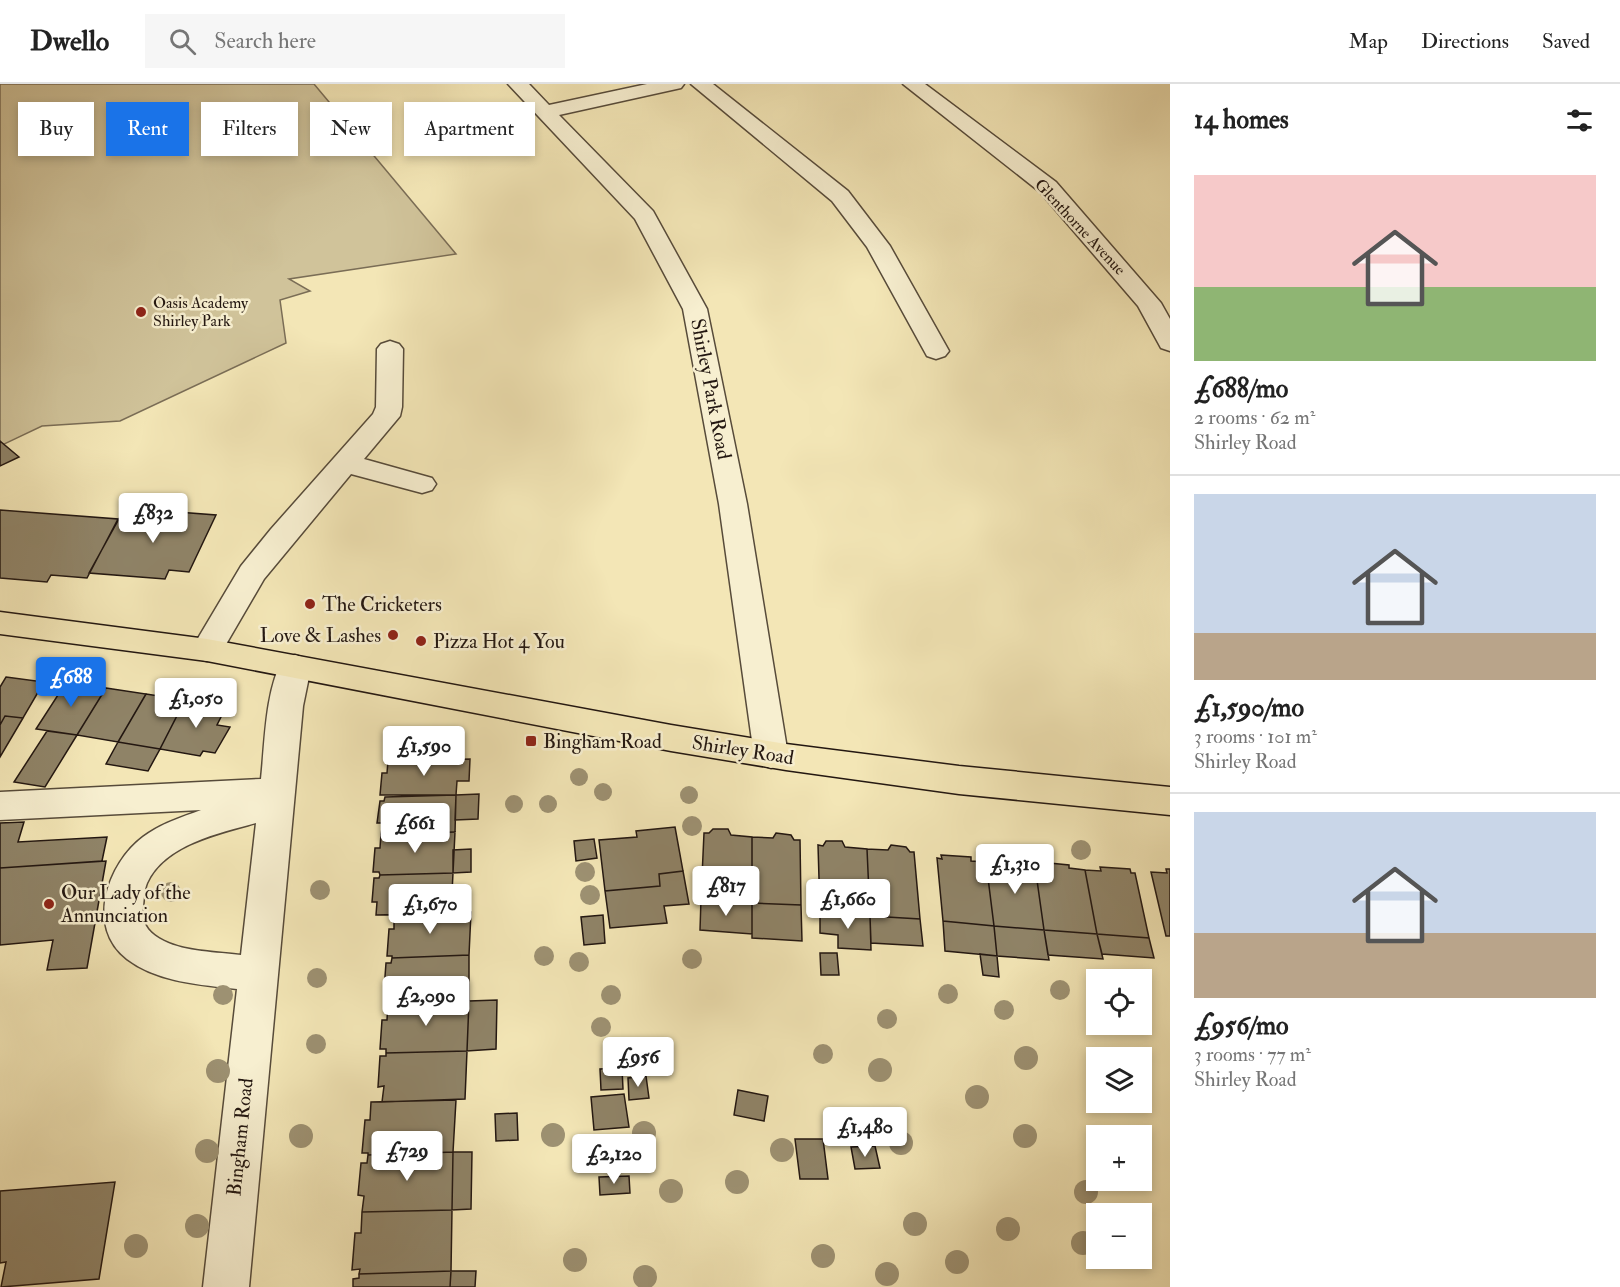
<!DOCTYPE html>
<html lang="en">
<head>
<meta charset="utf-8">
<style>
  :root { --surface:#fff; --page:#f6f6f6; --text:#222; --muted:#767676; --line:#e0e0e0; --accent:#1a73e8 }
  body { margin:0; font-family:"IM FELL Double Pica",serif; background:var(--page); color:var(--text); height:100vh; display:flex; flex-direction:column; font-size:22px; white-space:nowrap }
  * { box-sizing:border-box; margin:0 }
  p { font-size:20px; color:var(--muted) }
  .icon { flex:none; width:33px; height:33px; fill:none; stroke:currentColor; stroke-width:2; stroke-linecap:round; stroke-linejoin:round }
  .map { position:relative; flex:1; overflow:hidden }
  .details { display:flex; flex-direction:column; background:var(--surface); width:450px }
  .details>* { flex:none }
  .top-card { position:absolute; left:18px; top:18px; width:570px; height:54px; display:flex; gap:12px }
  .fabs { position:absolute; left:1086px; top:885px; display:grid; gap:12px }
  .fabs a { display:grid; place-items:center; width:66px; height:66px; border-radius:0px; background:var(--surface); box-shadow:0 3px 9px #0003; font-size:30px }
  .price { position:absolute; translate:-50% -51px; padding:0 14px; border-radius:6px; background:#fff; color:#222; font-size:20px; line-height:39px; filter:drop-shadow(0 2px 3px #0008) }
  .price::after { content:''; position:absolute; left:50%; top:36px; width:18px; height:14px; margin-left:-9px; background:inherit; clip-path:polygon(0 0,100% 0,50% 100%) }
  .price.current { background:var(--accent); color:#fff }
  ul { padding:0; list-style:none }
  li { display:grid; align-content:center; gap:12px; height:318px; padding:0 24px }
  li+li { border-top:2px solid var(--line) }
  li span { display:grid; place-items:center; height:186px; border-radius:0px; color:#555 }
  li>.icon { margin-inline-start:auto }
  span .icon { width:108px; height:108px; fill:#fffc; stroke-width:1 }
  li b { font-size:26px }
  h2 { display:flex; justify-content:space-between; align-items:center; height:72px; padding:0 24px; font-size:26px }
  .chip { padding:0 21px; border-radius:0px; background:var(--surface); box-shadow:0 3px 9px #0003; font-size:21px; line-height:54px }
  .chip.current { background:var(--accent); color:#fff }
  header { display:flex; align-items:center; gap:36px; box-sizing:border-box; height:84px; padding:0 30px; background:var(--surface); border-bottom:2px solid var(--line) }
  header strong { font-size:28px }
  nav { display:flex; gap:33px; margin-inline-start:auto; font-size:21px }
  .search { width:420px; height:54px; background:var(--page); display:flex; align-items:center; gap:15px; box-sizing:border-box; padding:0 21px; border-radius:0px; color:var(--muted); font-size:22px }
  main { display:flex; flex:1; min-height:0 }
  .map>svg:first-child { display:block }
  .green { fill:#d0c39a; stroke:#7a6d56; stroke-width:1.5 }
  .building { fill:#8f8367; stroke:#231711; stroke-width:1.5 }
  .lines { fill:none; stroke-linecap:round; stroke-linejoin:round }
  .minor-casing { stroke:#574b3a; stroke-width:3 }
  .major-casing { stroke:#231711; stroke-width:3 }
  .minor { fill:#f7efd0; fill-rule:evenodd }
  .major { fill:#f3e6b6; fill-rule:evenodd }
  .tree { fill:#9d9172 }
  .poi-dot { fill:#8f2418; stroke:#f7efd0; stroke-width:2 }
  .labels { text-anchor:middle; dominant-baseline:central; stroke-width:5; stroke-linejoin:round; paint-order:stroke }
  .far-street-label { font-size:16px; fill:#231711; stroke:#f7efd0 }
  .far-poi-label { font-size:16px; fill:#231711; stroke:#f7efd0; text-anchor:start }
  .street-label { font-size:20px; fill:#231711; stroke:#f7efd0 }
  .poi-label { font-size:20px; fill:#231711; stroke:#f7efd0; text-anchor:start }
</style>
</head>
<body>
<header>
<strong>Dwello</strong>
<div class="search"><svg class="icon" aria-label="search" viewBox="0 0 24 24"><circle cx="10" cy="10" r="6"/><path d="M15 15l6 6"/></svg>Search here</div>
<nav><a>Map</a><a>Directions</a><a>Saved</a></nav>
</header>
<main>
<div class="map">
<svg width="1170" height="1203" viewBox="0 0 1170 1203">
  <rect width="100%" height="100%" fill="#f3e6b6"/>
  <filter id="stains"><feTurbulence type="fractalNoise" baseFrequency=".00333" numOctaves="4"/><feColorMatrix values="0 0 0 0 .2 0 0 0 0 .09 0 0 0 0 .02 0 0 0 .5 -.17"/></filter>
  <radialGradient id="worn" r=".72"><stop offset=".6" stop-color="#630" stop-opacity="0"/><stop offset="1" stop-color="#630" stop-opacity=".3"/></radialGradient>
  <path class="green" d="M0 0H314L456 170 289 195 310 207 280 216 286 259 120 337 42 342 0 362Z"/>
  <path class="building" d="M0 357 19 373 0 382Z
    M125 424 216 431 189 488 169 486 165 495 89 489Z
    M0 426 118 435 87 494 51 491 47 498 0 494Z
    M6 593 44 598 23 634 5 632 0 641V603Z
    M67 597 106 604 77 651 36 645Z
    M106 604 146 610 118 658 77 651Z
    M146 610 185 616 160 665 118 658Z
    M185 616 226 623 217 641 230 643 215 669 203 667 200 672 160 665Z
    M5 632 23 634 0 673V641Z
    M47 647 77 651 45 703 14 698Z
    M118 658 160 665 148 687 106 680Z
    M470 675 469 697H457L456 711H380L382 689H387L388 677Z
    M479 710 478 735 455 736 456 711Z
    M456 711 455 748 381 750 383 739H377L380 717H384L385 713Z
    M24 738 18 758 107 753 102 777 0 784V739Z
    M675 743 683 787 659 790 660 802 605 807 599 756 637 753 636 747Z
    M713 745H728L731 751 752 753V819L701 815 704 749H709Z
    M455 748 453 789 380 791 379 788H373L375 764H380L381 750Z
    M776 749 791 751 794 756H800L801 821 752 819V753L773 754Z
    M594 755 597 774 576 777 574 757Z
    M826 757H842L845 763 867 765 870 832 820 828 818 761 823 762Z
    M891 761 906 763 910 768H914L920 835 870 832 867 765 888 766Z
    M471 765V788L453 789V766Z
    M941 771 971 773V777L986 778 994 842 943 837 937 774 942 775Z
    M1002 775 1031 777 1032 782H1035L1044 846 994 842 986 778 1002 779Z
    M106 777 87 884 47 886 53 856 0 861V784Z
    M1039 778 1069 781V784L1085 786 1097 850 1044 846 1035 782H1040Z
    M1100 783 1130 785 1131 789H1135L1149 854 1097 850 1085 786 1101 787Z
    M1166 785H1170V852H1166L1151 788 1167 789Z
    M683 787 689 820 664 822 667 839 610 844 605 807 660 802 659 790Z
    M453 789 451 829 376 831 377 818H372L374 794H379L380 791Z
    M701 815 752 819V850L700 846Z
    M752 819 801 821 802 857 752 854Z
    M471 828 469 871 392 874V872H387L389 845H394V830Z
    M820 828 870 832 871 866 838 864V851L820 849Z
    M603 831 605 859 584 861 581 833Z
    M870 832 920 835 923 862 871 859Z
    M943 837 994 842 997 872 945 867Z
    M994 842 1044 846 1049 876 997 872Z
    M1044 846 1097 850 1103 875 1048 871Z
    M1097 850 1149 854 1154 874 1102 870Z
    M820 869H837L839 891H821Z
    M980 870 997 872 999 893 983 891Z
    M469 871V917L388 919 389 906H384L386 879H391L392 874Z
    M497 916 496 965 467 967 469 917Z
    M469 917 467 967 386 969V965H380L382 936H387L388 919Z
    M467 967 465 1015 382 1018 384 1002 378 1003 380 972H386V969Z
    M622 984 623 1005 601 1006 600 985Z
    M646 992 649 1014 629 1016 628 994Z
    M738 1006 768 1012 764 1037 734 1031Z
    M624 1010 629 1043 594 1046 591 1013Z
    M456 1016 453 1068 368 1071V1069H362L365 1036H370L371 1018Z
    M517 1029 518 1056 496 1057 495 1030Z
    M795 1055H823L828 1095H800Z
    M875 1062 880 1084 855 1085 851 1063Z
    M453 1068 452 1126 362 1128 364 1112 358 1111 361 1079H367L368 1071Z
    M453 1068H472L471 1125 452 1126Z
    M629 1092 630 1109 600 1111 599 1093Z
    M115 1098 99 1195 1 1203 6 1178 0 1179V1107Z
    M452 1126 451 1187 359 1190 360 1185 352 1186 355 1149H361L362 1128Z
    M451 1187 450 1203H353V1195L359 1194V1190Z
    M451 1187H476L475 1203H450Z"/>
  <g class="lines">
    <defs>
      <path id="minor" d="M508 0H529L549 21 647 0H684L681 4 559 31 653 127 707 225 747 420 788 671 783 680 771 684 759 680 754 671 719 420 683 225 635 135Z
        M691 0H713L848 107 890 162 949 267 945 272 936 275 927 272 867 163 832 117Z
        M903 0H925L1056 98 1161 219 1170 235V267L1161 264 1138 222 1040 108Z
        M390 257 399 260 403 265 402 323 400 332 364 375 432 394 436 400 432 406 422 409 351 390 264 495 218 574 207 577 196 574 191 566 241 482 271 445 373 330 376 323 377 265 381 260Z
        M295 571 307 575 311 583 303 622 249 1203H203L237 905C201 901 157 898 127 875 85 843 108 779 143 753 160 740 182 733 201 726L0 736V708L261 695C265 659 265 607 283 575ZM256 739 241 871C217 868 186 868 164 857 149 850 140 839 143 822 144 814 144 806 147 799 164 761 219 749 256 739Z"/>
      <path id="major" d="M0 528 207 555 671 641 786 660 959 682 1170 703V731L959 710 786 686 671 667 207 577 0 550Z"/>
    </defs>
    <use href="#minor" class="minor-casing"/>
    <use href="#major" class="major-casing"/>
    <use href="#minor" class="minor"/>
    <use href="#major" class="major"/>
  </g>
  <g class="tree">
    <circle cx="579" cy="693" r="9"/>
    <circle cx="603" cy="708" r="9"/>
    <circle cx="689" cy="711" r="9"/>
    <circle cx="514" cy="720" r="9"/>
    <circle cx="548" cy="720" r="9"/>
    <circle cx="692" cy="742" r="10"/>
    <circle cx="1081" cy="766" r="10"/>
    <circle cx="585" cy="788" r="10"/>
    <circle cx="320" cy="806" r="10"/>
    <circle cx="171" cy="808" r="10"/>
    <circle cx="590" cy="811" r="10"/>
    <circle cx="544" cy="872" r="10"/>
    <circle cx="692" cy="875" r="10"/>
    <circle cx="579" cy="878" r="10"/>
    <circle cx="317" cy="894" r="10"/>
    <circle cx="1060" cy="906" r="10"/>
    <circle cx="948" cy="910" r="10"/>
    <circle cx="223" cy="911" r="10"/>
    <circle cx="611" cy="911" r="10"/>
    <circle cx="1004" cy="926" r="10"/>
    <circle cx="887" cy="935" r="10"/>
    <circle cx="601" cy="943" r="10"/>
    <circle cx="316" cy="960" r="10"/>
    <circle cx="648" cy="965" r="10"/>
    <circle cx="823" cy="970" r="10"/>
    <circle cx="1026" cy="974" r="12"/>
    <circle cx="880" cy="986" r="12"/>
    <circle cx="218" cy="987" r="12"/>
    <circle cx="977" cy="1013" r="12"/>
    <circle cx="644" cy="1049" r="12"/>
    <circle cx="553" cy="1051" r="12"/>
    <circle cx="301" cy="1052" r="12"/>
    <circle cx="1025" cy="1052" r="12"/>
    <circle cx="901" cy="1059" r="12"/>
    <circle cx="782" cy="1066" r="12"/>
    <circle cx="207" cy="1067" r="12"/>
    <circle cx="737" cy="1098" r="12"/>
    <circle cx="671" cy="1107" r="12"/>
    <circle cx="1086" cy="1108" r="12"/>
    <circle cx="915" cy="1140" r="12"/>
    <circle cx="197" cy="1142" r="12"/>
    <circle cx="1008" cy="1145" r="12"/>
    <circle cx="1083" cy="1159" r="12"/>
    <circle cx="136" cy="1162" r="12"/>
    <circle cx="823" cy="1172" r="12"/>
    <circle cx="575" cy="1176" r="12"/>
    <circle cx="957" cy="1178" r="12"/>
    <circle cx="887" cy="1190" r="12"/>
    <circle cx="645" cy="1193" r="12"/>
  </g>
  <g class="poi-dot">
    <circle cx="141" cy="228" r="6"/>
    <circle cx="310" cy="520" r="6"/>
    <circle cx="393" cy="551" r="6"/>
    <circle cx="421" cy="557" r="6"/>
    <rect x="525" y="651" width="12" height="12" rx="3"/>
    <circle cx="49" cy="820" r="6"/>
  </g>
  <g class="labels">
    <g class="far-street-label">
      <text transform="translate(1080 143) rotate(47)">Glenthorne Avenue</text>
    </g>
    <g class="far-poi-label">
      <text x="153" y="219">Oasis Academy<tspan x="153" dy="18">Shirley Park</tspan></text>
    </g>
    <g class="street-label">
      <text transform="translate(711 305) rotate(79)">Shirley Park Road</text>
      <text transform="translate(743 666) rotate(9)">Shirley Road</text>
      <text transform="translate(240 1053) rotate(-84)">Bingham Road</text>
    </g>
    <g class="poi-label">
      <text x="322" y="520">The Cricketers</text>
      <text x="381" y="551" text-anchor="end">Love &amp; Lashes</text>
      <text x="433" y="557">Pizza Hot 4 You</text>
      <text x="543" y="657">Bingham Road</text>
      <text x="61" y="808">Our Lady of the<tspan x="61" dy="23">Annunciation</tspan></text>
    </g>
  </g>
  <rect width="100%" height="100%" filter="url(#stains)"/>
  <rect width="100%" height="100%" fill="url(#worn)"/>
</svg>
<div class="fabs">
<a><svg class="icon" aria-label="locate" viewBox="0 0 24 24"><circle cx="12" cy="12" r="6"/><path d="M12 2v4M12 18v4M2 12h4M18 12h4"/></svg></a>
<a><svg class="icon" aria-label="layers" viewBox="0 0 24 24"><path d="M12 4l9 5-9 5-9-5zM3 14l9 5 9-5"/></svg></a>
<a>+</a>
<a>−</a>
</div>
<b class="price" style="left:153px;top:460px">£832</b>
<b class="price current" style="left:71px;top:624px">£688</b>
<b class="price" style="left:196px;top:645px">£1,050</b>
<b class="price" style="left:424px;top:693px">£1,590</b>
<b class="price" style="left:415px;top:770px">£661</b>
<b class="price" style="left:1015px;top:811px">£1,310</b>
<b class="price" style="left:726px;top:833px">£817</b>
<b class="price" style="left:848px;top:846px">£1,660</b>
<b class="price" style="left:430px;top:851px">£1,670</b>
<b class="price" style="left:426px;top:943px">£2,090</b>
<b class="price" style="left:638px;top:1004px">£956</b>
<b class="price" style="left:865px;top:1074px">£1,480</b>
<b class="price" style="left:407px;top:1098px">£729</b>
<b class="price" style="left:614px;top:1101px">£2,120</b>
<div class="top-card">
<a class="chip">Buy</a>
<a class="chip current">Rent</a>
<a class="chip">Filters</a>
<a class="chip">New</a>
<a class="chip">Apartment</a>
</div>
</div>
<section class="details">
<h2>14 homes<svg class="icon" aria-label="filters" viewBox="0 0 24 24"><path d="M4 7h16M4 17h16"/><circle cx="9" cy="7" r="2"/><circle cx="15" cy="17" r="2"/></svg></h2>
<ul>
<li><span style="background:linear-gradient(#f6c9c9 60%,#8fb573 0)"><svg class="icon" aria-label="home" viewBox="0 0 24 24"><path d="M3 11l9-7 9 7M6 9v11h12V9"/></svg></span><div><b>£688/mo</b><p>2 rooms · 62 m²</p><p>Shirley Road</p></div></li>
<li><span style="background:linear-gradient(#c9d6e8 75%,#b9a48a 0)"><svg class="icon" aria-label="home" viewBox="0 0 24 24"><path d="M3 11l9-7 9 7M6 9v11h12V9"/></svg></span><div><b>£1,590/mo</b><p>3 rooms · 101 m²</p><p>Shirley Road</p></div></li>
<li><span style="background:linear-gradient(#c9d6e8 65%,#b9a48a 0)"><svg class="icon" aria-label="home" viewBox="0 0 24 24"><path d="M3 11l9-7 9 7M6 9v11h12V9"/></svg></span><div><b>£956/mo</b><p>3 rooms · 77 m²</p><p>Shirley Road</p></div></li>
</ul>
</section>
</main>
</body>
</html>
